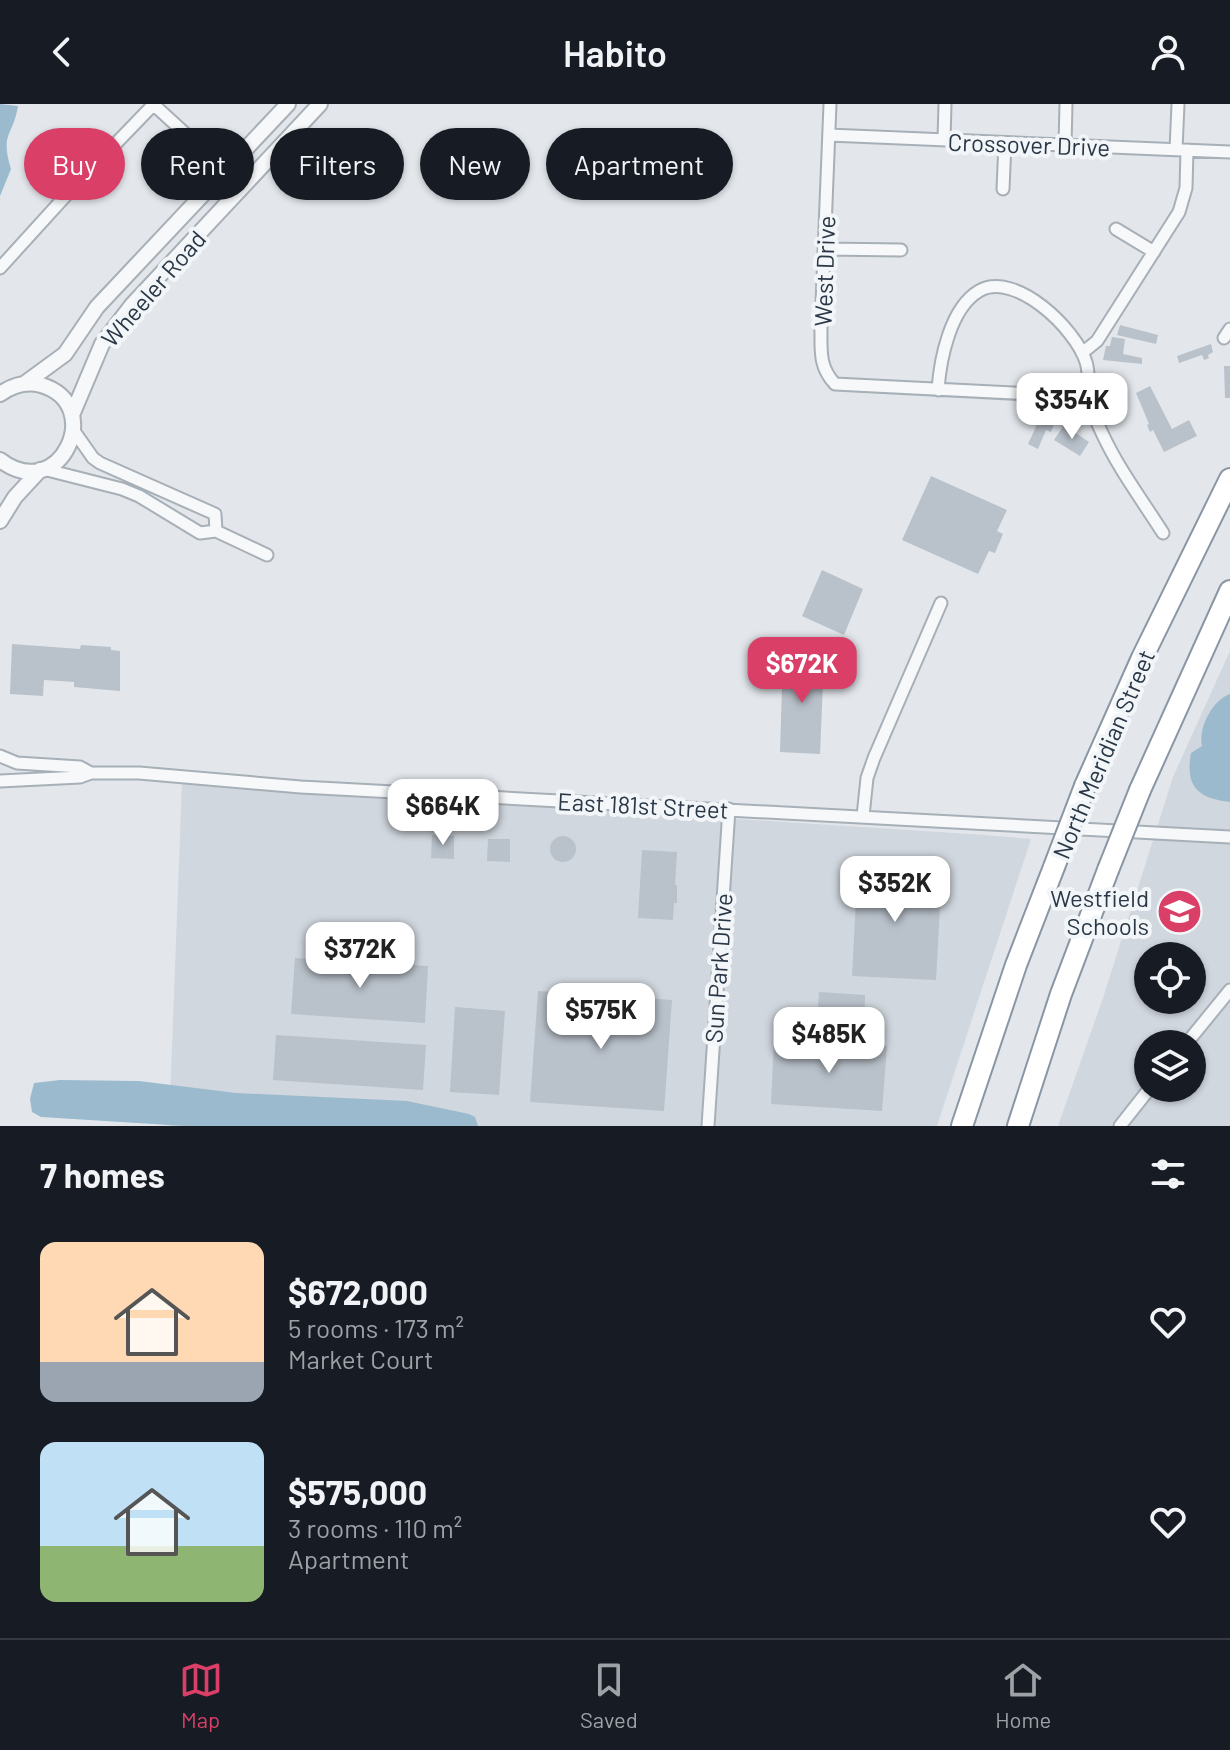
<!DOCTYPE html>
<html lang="en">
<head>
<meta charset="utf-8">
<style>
  :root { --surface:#171b24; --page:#20242c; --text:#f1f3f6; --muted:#9ea1a6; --line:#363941; --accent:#da3f68 }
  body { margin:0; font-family:Barlow,sans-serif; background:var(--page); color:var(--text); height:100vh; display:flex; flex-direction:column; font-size:30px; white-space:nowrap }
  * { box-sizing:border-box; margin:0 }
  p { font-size:26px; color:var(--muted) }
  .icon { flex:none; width:44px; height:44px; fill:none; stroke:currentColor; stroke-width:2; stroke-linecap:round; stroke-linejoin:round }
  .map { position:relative; height:1022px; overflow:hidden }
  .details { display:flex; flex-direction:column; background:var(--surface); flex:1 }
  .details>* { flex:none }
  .top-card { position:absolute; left:24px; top:24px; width:800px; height:72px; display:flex; gap:16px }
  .tools { position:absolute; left:1134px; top:838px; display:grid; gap:16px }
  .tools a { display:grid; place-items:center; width:72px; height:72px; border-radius:50%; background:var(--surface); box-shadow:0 2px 6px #0004; font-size:40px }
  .price { position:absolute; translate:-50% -68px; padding:0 18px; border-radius:16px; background:#fff; color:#222; font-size:26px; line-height:52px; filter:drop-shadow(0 2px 4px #0008) }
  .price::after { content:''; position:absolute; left:50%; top:48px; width:24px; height:18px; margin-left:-12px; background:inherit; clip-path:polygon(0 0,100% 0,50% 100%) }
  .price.current { background:var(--accent); color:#fff }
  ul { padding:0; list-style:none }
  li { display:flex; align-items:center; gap:24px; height:200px; padding:0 40px }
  li span { display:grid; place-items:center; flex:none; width:224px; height:160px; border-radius:16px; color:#555 }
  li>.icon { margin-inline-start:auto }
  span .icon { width:96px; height:96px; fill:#fffc; stroke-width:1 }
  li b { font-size:34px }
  h2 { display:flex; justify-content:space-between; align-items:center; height:96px; padding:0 40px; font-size:34px }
  .pill { padding:0 28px; border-radius:36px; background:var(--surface); box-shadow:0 2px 6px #0004; font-size:28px; line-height:72px }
  .pill.current { background:var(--accent); color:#fff }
  header { display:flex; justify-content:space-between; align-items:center; height:104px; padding:0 40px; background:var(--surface); font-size:36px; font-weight:600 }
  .tabs { display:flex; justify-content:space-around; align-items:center; height:112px; border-top:2px solid var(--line); background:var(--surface); font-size:22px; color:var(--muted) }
  .tabs a { display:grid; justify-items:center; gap:4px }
  .tabs .current { color:var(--accent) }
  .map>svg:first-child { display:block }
  .built { fill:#d0d7de; fill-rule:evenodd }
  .water { fill:#9bbace }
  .building { fill:#b9c1ca }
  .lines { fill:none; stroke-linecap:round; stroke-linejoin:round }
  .minor-casing { stroke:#a7afb7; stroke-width:15 }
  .tertiary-casing { stroke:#a7afb7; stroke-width:18 }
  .motorway-casing { stroke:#8996a4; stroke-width:24 }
  .minor { stroke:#f6f8fa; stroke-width:11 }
  .tertiary { stroke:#f6f8fa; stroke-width:14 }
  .motorway { stroke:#fff; stroke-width:20 }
  .motorway-bridge-casing { stroke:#8996a4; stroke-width:24; stroke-linecap:butt }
  .motorway-bridge { stroke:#fff; stroke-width:20 }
  .labels { text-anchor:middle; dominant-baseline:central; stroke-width:8; stroke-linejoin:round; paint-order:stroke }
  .street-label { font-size:24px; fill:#293746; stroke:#f3f6f9 }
  .poi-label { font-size:24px; fill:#293746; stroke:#f3f6f9; text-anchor:end }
</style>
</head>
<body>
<header><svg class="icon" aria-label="back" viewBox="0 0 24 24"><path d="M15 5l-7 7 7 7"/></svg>Habito<svg class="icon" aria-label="person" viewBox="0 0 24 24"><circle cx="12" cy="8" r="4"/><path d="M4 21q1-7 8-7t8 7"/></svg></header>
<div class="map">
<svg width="1230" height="1022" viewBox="0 0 1230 1022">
  <rect width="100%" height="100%" fill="#e3e7ec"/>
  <path class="built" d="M1230 547V1022H1058L1103 894 1173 673ZM1148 852H1192V896H1148ZM1148 940H1192V984H1148Z
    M182 679 985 731 1031 735 937 1022H169Z"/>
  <path class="water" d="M0 0 18 2C13 33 0 28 11 65L0 92Z
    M1230 590V698C1198 694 1185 683 1191 649L1202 642C1198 625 1212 596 1230 590Z
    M60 976 139 977 236 989 407 997 469 1010 475 1013 478 1022H185L41 1013 32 1008 30 995 34 979Z"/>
  <path class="building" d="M1120 221 1158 231 1156 240 1117 231Z
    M1112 233 1125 235 1123 250 1142 254V260L1103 256 1106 242H1110Z
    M1211 240 1213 248 1208 251 1209 254 1204 256 1202 251 1179 259 1177 252Z
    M1224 262H1230V294H1225Z
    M1150 282 1172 325 1189 316 1197 332 1164 348 1153 326 1150 328 1147 321 1149 320 1136 289Z
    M1046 301 1055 305 1052 313 1056 315 1051 328 1046 326 1038 345 1028 340Z
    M1064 321 1089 338 1080 352 1054 336Z
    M931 372 1007 406 997 427 1003 430 995 449 989 447 978 470 902 436Z
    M822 466 863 485 844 531 802 512Z
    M12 540 80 545 81 541 111 543V546L120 547V587L74 583V578L44 576 43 592 10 590Z
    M783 552 824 554 820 650 780 648Z
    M432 731 454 732V755L431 754Z
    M550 745a13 13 0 1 1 26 0a13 13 0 1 1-26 0Z
    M488 735H510V758L487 757Z
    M642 746 677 748 675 781H677V799H674L673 816 638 814Z
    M858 758 912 761 911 783 941 785 936 876 852 872Z
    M295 854 428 862 425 919 291 910Z
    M538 887 672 896 664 1007 530 998Z
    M819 888 865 891 864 924 817 921Z
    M455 903 505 907 499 991 450 988Z
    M276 931 426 941 423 986 273 976Z
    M774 936 887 942 882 1007 771 1000Z"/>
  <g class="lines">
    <defs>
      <path id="minor" d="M153 0 225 66
        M830 0 821 224C821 247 819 263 835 280L1089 293
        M829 31 1230 48
        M944 36 945 0
        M1065 41 1066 0
        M1176 46 1178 0
        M1003 85 1005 39
        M1116 125 1154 148
        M825 145 901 146
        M0 164 70 87 154 0
        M1224 234 1230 225
        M1082 249 1097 237 1179 108 1186 84 1187 46
        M938 286C940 256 950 204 979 187 1015 166 1076 225 1086 258 1090 270 1087 283 1089 294 1092 306 1097 319 1102 329 1118 364 1142 396 1163 429
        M74 327 93 354 100 359 215 410 216 427
        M43 365 122 385 139 392 200 429 216 427 267 451
        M0 652 17 659 80 663 91 669
        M0 677 80 673 91 669H139L301 683 1230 733
        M863 712 867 674 874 654 941 499
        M1186 940 1230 886
        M708 1022 729 705
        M1120 1022 1150 984"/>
      <path id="tertiary" d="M24 280 65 250 97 203 288 0
        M0 290C13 281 26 277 41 281 107 300 60 402 0 356
        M72 311 102 240 132 201 320 0
        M0 417 15 393 40 366"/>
      <path id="motorway" d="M1085 682 1142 554 1230 375
        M1140 686 1230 487
        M962 1022 1016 861 1054 763
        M1018 1022 1061 890 1108 766"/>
    </defs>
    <use href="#minor" class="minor-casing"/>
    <use href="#tertiary" class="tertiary-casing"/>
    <use href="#motorway" class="motorway-casing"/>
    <use href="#minor" class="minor"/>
    <use href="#tertiary" class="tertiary"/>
    <use href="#motorway" class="motorway"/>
    <defs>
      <path id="motorway-bridge" d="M1054 763 1085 682
        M1108 766 1140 686"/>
    </defs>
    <use href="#motorway-bridge" class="motorway-bridge-casing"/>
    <use href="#motorway-bridge" class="motorway-bridge"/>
  </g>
  <defs>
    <symbol id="school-disc" viewBox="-11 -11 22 22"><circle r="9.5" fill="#da3f68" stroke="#f3f6f9"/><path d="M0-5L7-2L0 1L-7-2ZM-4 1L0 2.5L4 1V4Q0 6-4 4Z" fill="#fff"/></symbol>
  </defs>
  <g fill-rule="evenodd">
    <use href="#school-disc" x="1154" y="782" width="51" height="51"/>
  </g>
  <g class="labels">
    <g class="street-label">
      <text transform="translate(1029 40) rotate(2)">Crossover Drive</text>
      <text transform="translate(824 167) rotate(-88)">West Drive</text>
      <text transform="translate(153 184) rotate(-49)">Wheeler Road</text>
      <text transform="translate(1103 650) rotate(-67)">North Meridian Street</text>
      <text transform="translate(643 701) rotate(3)">East 181st Street</text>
      <text transform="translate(718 864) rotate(-86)">Sun Park Drive</text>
    </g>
    <g class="poi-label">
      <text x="1149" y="793">Westfield<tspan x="1149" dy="28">Schools</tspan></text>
    </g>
  </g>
</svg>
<div class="tools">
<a><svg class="icon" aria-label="locate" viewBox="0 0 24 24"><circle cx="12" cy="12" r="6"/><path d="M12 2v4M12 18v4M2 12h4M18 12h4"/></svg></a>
<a><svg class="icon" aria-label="layers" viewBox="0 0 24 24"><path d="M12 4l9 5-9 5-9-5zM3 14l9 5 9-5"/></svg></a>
</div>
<b class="price" style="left:1072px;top:337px">$354K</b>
<b class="price current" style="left:802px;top:601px">$672K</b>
<b class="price" style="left:443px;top:743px">$664K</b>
<b class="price" style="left:895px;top:820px">$352K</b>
<b class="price" style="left:360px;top:886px">$372K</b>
<b class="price" style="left:601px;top:947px">$575K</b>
<b class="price" style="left:829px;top:971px">$485K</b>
<div class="top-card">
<a class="pill current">Buy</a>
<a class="pill">Rent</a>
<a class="pill">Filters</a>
<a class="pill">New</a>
<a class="pill">Apartment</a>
</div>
</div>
<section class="details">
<h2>7 homes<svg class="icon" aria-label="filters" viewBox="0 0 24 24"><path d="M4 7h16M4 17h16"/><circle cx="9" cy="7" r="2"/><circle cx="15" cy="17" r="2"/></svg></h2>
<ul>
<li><span style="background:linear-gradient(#ffd9b3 75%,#9aa5b1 0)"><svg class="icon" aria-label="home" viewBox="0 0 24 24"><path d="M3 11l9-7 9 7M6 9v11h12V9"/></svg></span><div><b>$672,000</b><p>5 rooms · 173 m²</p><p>Market Court</p></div><svg class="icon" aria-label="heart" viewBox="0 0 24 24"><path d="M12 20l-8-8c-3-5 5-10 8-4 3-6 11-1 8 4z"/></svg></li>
<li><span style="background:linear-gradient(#bfe0f5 65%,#8fb573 0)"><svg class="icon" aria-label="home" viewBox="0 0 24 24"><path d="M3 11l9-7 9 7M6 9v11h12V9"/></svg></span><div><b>$575,000</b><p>3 rooms · 110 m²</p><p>Apartment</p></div><svg class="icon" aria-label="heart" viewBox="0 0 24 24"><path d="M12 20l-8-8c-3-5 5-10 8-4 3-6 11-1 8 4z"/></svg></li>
</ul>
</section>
<nav class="tabs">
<a class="current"><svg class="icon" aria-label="map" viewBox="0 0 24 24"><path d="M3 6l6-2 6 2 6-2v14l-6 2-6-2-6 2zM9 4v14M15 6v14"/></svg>Map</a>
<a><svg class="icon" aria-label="saved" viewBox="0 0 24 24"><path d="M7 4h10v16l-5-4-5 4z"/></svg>Saved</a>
<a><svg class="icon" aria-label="home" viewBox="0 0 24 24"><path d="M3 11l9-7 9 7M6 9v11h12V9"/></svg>Home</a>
</nav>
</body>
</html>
